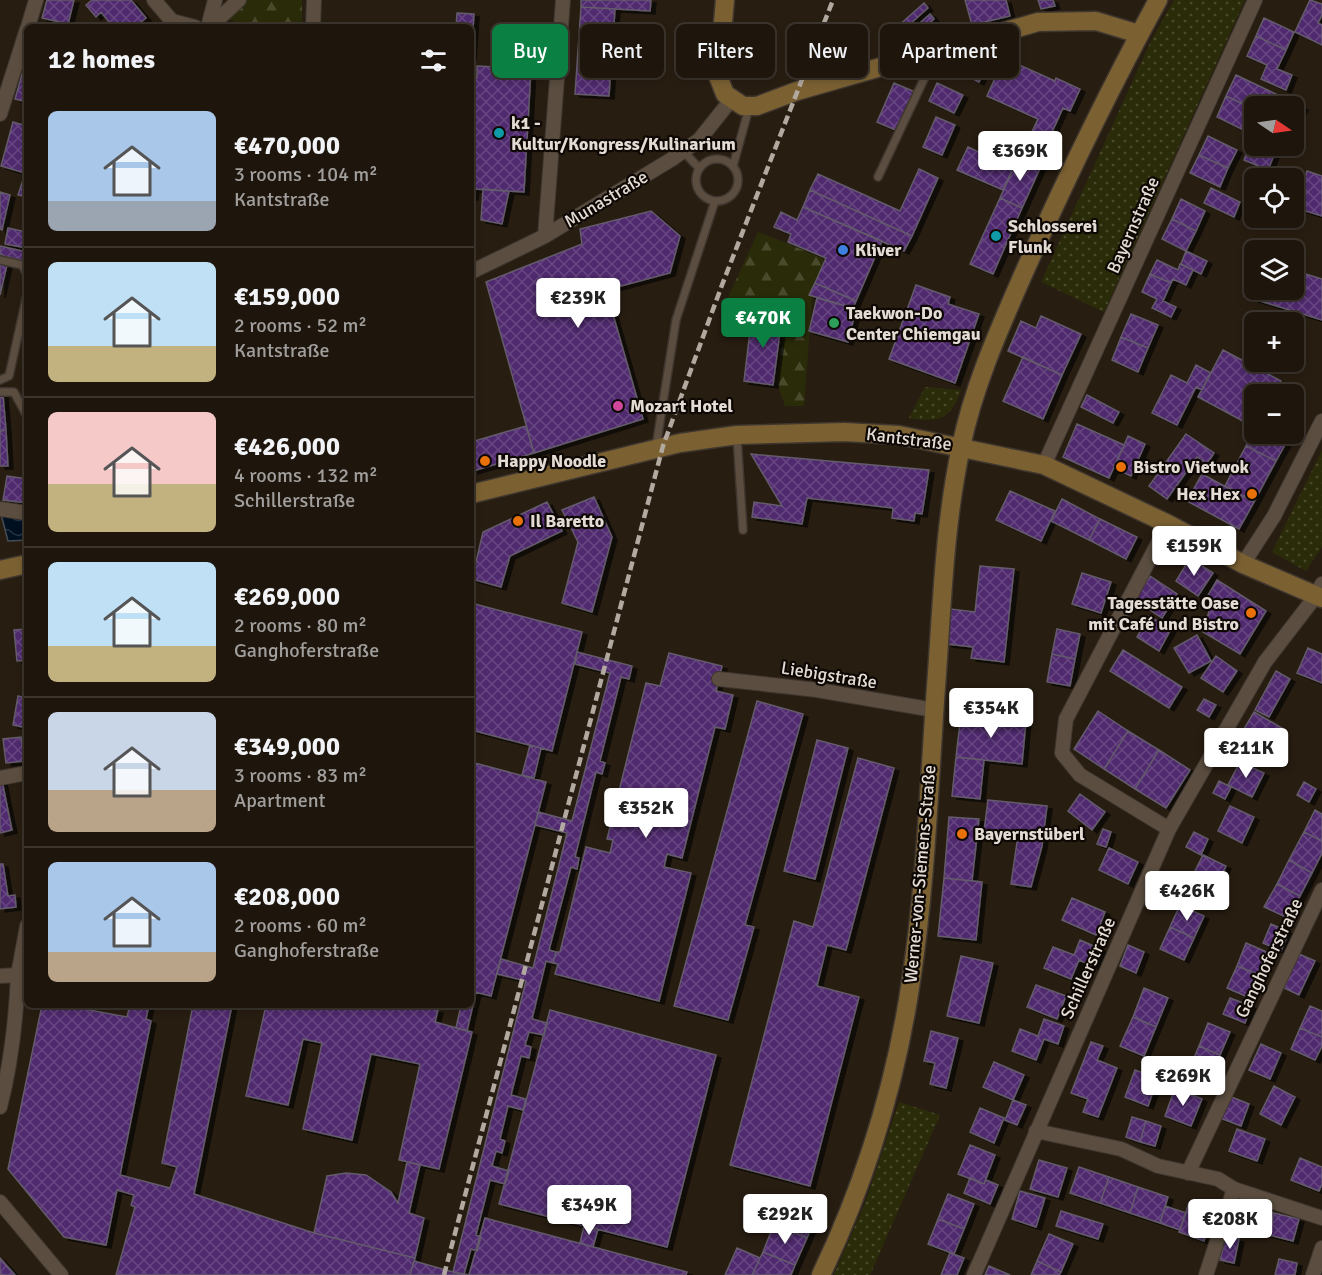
<!DOCTYPE html>
<html lang="en">
<head>
<meta charset="utf-8">
<style>
  :root { --surface:#1e160d; --page:#2b231b; --text:#f1f3f6; --muted:#a19f9d; --line:#3c352e; --accent:#0b8043 }
  body { margin:0; font-family:Signika,sans-serif; background:var(--page); color:var(--text); height:100vh; display:flex; flex-direction:column; font-size:22px; white-space:nowrap }
  * { box-sizing:border-box; margin:0 }
  p { font-size:20px; color:var(--muted) }
  .icon { flex:none; width:33px; height:33px; fill:none; stroke:currentColor; stroke-width:2; stroke-linecap:round; stroke-linejoin:round }
  .map { position:relative; flex:1; overflow:hidden }
  .side { position:absolute; left:24px; top:24px; width:450px; height:984px; display:flex; flex-direction:column; background:var(--surface); border-radius:9px; box-shadow:0 3px 9px #0003,0 0 0 2px var(--line) }
  .side>* { flex:none }
  .banner { position:absolute; left:492px; top:24px; width:570px; height:54px; display:flex; gap:12px }
  .needle { width:39px; rotate:103deg }
  .controls { position:absolute; left:1244px; top:96px; display:grid; gap:12px }
  .controls a { display:grid; place-items:center; width:60px; height:60px; border-radius:9px; background:var(--surface); box-shadow:0 3px 9px #0003,0 0 0 2px var(--line); font-size:30px }
  .price { position:absolute; translate:-50% -51px; padding:0 14px; border-radius:6px; background:#fff; color:#222; font-size:20px; line-height:39px; filter:drop-shadow(0 2px 3px #0008) }
  .price::after { content:''; position:absolute; left:50%; top:36px; width:18px; height:14px; margin-left:-9px; background:inherit; clip-path:polygon(0 0,100% 0,50% 100%) }
  .price.current { background:var(--accent); color:#fff }
  ul { padding:0; list-style:none }
  li { display:flex; align-items:center; gap:18px; height:150px; padding:0 24px }
  li+li { border-top:2px solid var(--line) }
  li span { display:grid; place-items:center; flex:none; width:168px; height:120px; border-radius:9px; color:#555 }
  li>.icon { margin-inline-start:auto }
  span .icon { width:72px; height:72px; fill:#fffc; stroke-width:1 }
  li b { font-size:26px }
  h2 { display:flex; justify-content:space-between; align-items:center; height:72px; padding:0 24px; font-size:26px }
  .pill { padding:0 21px; border-radius:9px; background:var(--surface); box-shadow:0 3px 9px #0003,0 0 0 2px var(--line); font-size:21px; line-height:54px }
  .pill.current { background:var(--accent); color:#fff }
  .map>svg:first-child { display:block }
  .forest { fill:url(#forest-firs) }
  .garden { fill:url(#garden-dots) }
  .water { fill:url(#water-waves); stroke:#444d57; stroke-width:1.5 }
  .building { fill:url(#building-cross-hatch); stroke:#635b6b; stroke-width:1.5; filter:url(#shadow) }
  .lines { fill:none; stroke-linecap:round; stroke-linejoin:round }
  .lane-casing { stroke:#3f362f; stroke-width:10 }
  .street-casing { stroke:#3f362f; stroke-width:16 }
  .secondary-casing { stroke:#3f362f; stroke-width:21 }
  .lane { stroke:#5b4e40; stroke-width:7 }
  .street { stroke:#5b4e40; stroke-width:14 }
  .secondary { stroke:#7b6132; stroke-width:18 }
  .rail { stroke:#b2a9a0; stroke-width:4.5; stroke-dasharray:9 4.5; stroke-linecap:butt }
  .culture-dot { fill:#0f9aa8; stroke:#0d0804; stroke-width:2 }
  .shop-dot { fill:#3f7fe0; stroke:#0d0804; stroke-width:2 }
  .leisure-dot { fill:#2e9e5b; stroke:#0d0804; stroke-width:2 }
  .hotel-dot { fill:#d1479c; stroke:#0d0804; stroke-width:2 }
  .food-dot { fill:#e8710a; stroke:#0d0804; stroke-width:2 }
  .labels { text-anchor:middle; dominant-baseline:central; stroke-width:4.5; stroke-linejoin:round; paint-order:stroke }
  .poi-label { font-size:18px; font-weight:bold; fill:#e4dcd4; stroke:#0d0804; text-anchor:start }
  .street-label { font-size:18px; fill:#e4dcd4; stroke:#0d0804 }
</style>
</head>
<body>
<div class="map">
<svg width="1322" height="1275" viewBox="0 0 1322 1275">
  <defs>
    <pattern id="forest-firs" width="22" height="20" patternUnits="userSpaceOnUse" patternTransform="scale(1.5)"><rect width="22" height="20" fill="#2a2c09"/><path d="M5 1l3.5 6h-7zM16 11l3.5 6h-7z" fill="#494a2c"/></pattern>
    <pattern id="garden-dots" width="8" height="8" patternUnits="userSpaceOnUse" patternTransform="scale(1.5)"><rect width="8" height="8" fill="#2a2c09"/><path d="M2 2h.1M6 6h.1" fill="none" stroke="#494a2c" stroke-width="1.8" stroke-linecap="round"/></pattern>
    <pattern id="water-waves" width="16" height="10" patternUnits="userSpaceOnUse" patternTransform="scale(1.5)"><rect width="16" height="10" fill="#001021"/><path d="M0 5q4-4 8 0t8 0" fill="none" stroke="#253240"/></pattern>
    <pattern id="building-cross-hatch" width="8" height="8" patternUnits="userSpaceOnUse" patternTransform="scale(1.5)"><rect width="8" height="8" fill="#4f296e"/><path d="M0 0l8 8M0 8l8-8" fill="none" stroke="#684782"/></pattern>
    <filter id="shadow"><feDropShadow dx="5" dy="3" stdDeviation="0" flood-color="#0009"/></filter>
  </defs>
  <rect width="100%" height="100%" fill="#281d11"/>
  <path class="forest" d="M244 0H302V27H250L224 18Z
    M758 232 824 258 812 299 804 406H785L777 383 785 316 750 311 749 320 737 319V306L726 302Z"/>
  <path class="garden" d="M1174 0H1245L1104 312 1041 282 1151 41Z
    M925 387 961 390C951 420 938 423 909 418Z
    M1322 450V547L1306 571 1272 552Z
    M899 1102 940 1115 870 1275H834L865 1203Z"/>
  <path class="water" d="M1 514 27 519V540L8 541Z"/>
  <path class="building" d="M47 0H74L68 24 42 18Z
    M92 0H131L146 18 135 27H113L101 12 96 17 86 5Z
    M581 0H651L650 11 581 7Z
    M965 0H1006L1010 16 972 25Z
    M1038 0H1053L1055 6 1041 9Z
    M1310 0 1322 4V15L1318 23 1322 25V45L1295 32Z
    M924 3 928 8 901 32 897 27Z
    M581 7 615 9 609 96 575 94Z
    M457 13 474 14 471 57V27H456Z
    M930 14 934 19 908 43 903 38Z
    M1264 18 1294 32 1286 50 1256 36Z
    M1256 36 1286 50 1277 69 1292 75 1286 90 1261 79 1267 65 1247 56Z
    M27 57V102L15 99Z
    M1004 58 1055 81 1056 78 1080 89 1070 111 1063 108 1037 165 1025 159 1034 139 1029 138 1038 119 987 96Z
    M971 63 985 69 979 82 965 75Z
    M477 66 531 69 524 192 474 189 473 197H471V78H477Z
    M1236 75 1303 107 1296 122 1293 120V106H1264L1250 100 1247 106 1226 96Z
    M894 83 915 92 898 131 877 122Z
    M937 83 963 95 954 113 929 101Z
    M1226 96 1247 106 1244 113 1254 118V135L1217 117Z
    M936 117 955 125 942 155 923 147Z
    M13 122 27 126 25 173 1 166Z
    M1208 136 1237 150 1228 168 1199 155Z
    M1250 145 1274 155 1268 170 1244 160Z
    M968 147 1013 168 1003 190 957 170Z
    M1199 155 1228 168 1220 187 1190 173Z
    M1019 156 1041 166 1022 208 1000 198Z
    M919 169 938 178 912 236 810 190 818 174 900 211Z
    M26 171H27V197L18 195Z
    M1307 171 1322 176V216L1296 208Z
    M1211 188 1240 202 1234 217 1204 203Z
    M483 189 509 191 502 224 481 220Z
    M810 190 912 236 904 251 803 207Z
    M0 192 10 195 2 230 0 229Z
    M1000 198 1022 208 993 274 970 264Z
    M1181 199 1205 211 1196 231 1172 219Z
    M803 207 882 241 856 301 815 283 826 258 788 242 791 234 774 227 781 212 797 220Z
    M651 211 680 236 670 273 606 290 643 419 534 453 486 282 582 244 580 229Z
    M1172 219 1196 231 1186 251 1162 239Z
    M8 228 27 232V248L5 244Z
    M0 246 27 252 26 261 0 255Z
    M1186 251 1207 261 1201 274 1181 264Z
    M1157 260 1178 270 1180 264 1193 270 1186 285 1173 279 1171 283 1150 274Z
    M0 264 7 265 0 295Z
    M1254 265V290H1293V270L1322 279V320L1244 296Z
    M1150 274 1171 283 1163 301 1176 307 1171 317 1152 308 1157 299 1142 292Z
    M815 283 856 301 853 308 809 295Z
    M916 285 950 297 948 304 979 314 955 383 889 359Z
    M817 298 856 309 848 342 809 331Z
    M752 314 782 317 773 385 744 381Z
    M1131 314 1158 325 1148 348 1121 337Z
    M1041 316 1081 334 1062 375 1008 351 1021 321 1036 328Z
    M1121 337 1148 348 1138 372 1112 360Z
    M1223 350 1281 381 1274 394H1254V427L1198 397Z
    M1023 357 1062 375 1043 419 1003 401Z
    M1196 365 1211 373 1202 390 1196 387 1177 425 1152 413 1171 375 1187 383Z
    M0 395H3L6 430 0 431Z
    M1087 395 1119 412 1113 423 1081 407Z
    M1077 424 1124 445 1109 478 1063 457Z
    M526 426 534 453 473 471 471 442Z
    M6 430 8 466H0V431Z
    M1254 432V434H1291L1276 461 1246 446Z
    M1186 434 1214 453 1207 464 1197 457 1167 499 1149 486Z
    M1128 436 1145 444 1131 476 1114 468Z
    M1246 446 1276 461 1254 502 1225 486Z
    M751 454 929 470 922 514 915 513 914 521 892 518 893 508 807 498 802 524 752 517 754 502 782 506Z
    M1202 474 1254 502 1239 529 1187 501Z
    M7 476 27 479V503L3 500Z
    M1010 491 1055 511 1041 541 996 520Z
    M594 497 612 537 592 612 562 603 578 542 562 510Z
    M1062 499 1100 519 1089 540 1051 521Z
    M547 502 562 531 510 556 501 587 472 579 483 532Z
    M1100 519 1137 537 1126 559 1089 540Z
    M1190 558 1213 573 1198 596 1176 581Z
    M980 566 1014 569 1004 662 971 658 973 647 947 644 951 609 975 612Z
    M1082 573 1111 582 1101 613 1072 604Z
    M1150 576 1177 594 1162 618 1135 600Z
    M1217 580 1266 611 1240 654 1203 632 1212 601 1207 597Z
    M471 603 582 632 552 751 471 730Z
    M1149 616 1171 629 1159 651 1137 637Z
    M27 629V660L17 661 14 630Z
    M1057 629 1080 634 1075 659 1052 654Z
    M1197 635 1211 661 1189 673 1174 648Z
    M1308 648 1322 654V683L1297 673Z
    M1123 650 1182 687 1169 708 1110 671Z
    M577 652 632 666 629 679 621 677 600 761 605 763 602 774 596 772 575 857 579 858 577 869 571 867 549 950 556 952 553 963 546 961 532 1019 547 1023 544 1035 529 1032 525 1045 531 1047 529 1058 521 1056 511 1095 526 1099 523 1110 508 1106 500 1139 505 1141 502 1153 496 1151 492 1166 509 1171 505 1184 490 1180 476 1235 481 1237 477 1251 471 1249 464 1274 453 1272 526 981 497 974 501 959 533 968 567 833 535 825 538 812 572 821 610 673 575 664Z
    M669 653 722 666 716 691 733 695 725 729 715 727 682 858 667 854 664 867 691 873 659 1001 555 974 558 964 553 963 556 952H560L586 847 610 853 613 840 607 839 646 683 660 686Z
    M1052 654 1075 659 1070 686 1047 682Z
    M1216 656 1237 671 1223 692 1201 678Z
    M1276 671 1290 679 1269 717 1255 710Z
    M18 696 27 698V728L13 725Z
    M982 697 1018 702 1016 720 980 716Z
    M1204 699 1216 705 1209 717 1197 710Z
    M757 701 803 714 745 925 754 927 728 1020 674 1006Z
    M1098 711 1128 731 1104 769 1074 749Z
    M1254 712 1282 728 1269 751 1241 734Z
    M961 714 1026 721 1022 764 956 757Z
    M1128 731 1159 750 1135 789 1104 769Z
    M21 737 24 761 6 763 3 739Z
    M817 740 848 748 815 879 784 871Z
    M530 745 541 748 534 778 522 775Z
    M1159 750 1190 770 1166 808 1135 789Z
    M956 757 984 760 980 799 952 796Z
    M858 758 894 768 846 950 827 945 817 986 859 997 810 1186 730 1165 794 921 813 927Z
    M471 762 546 782 491 996 471 991Z
    M1240 762 1264 773 1252 797 1228 785Z
    M2 781 12 830 0 833V782Z
    M1219 781 1231 787 1225 799 1213 793Z
    M1304 782 1316 789 1309 802 1297 795Z
    M1080 794 1105 812 1092 830 1068 811Z
    M988 800 1047 806 1042 846 1031 887 1011 884 1018 835 984 831Z
    M1230 806 1254 817 1242 843 1218 831Z
    M1315 810 1322 814V841L1304 832Z
    M949 817 979 819 972 881 944 878Z
    M1103 829 1111 832 1106 847 1097 844Z
    M1194 832 1208 839 1201 855 1186 847Z
    M1304 832 1322 841V853L1312 873 1289 860Z
    M1109 848 1138 862 1128 884 1099 870Z
    M1203 855 1226 866 1213 892 1190 881Z
    M1289 860 1312 873 1300 896 1277 884Z
    M0 864H3L8 896 15 895 16 907 0 909Z
    M944 878 982 882 976 940 938 936Z
    M1166 878 1181 885 1174 899 1160 893Z
    M1277 884 1300 896 1288 918 1264 907Z
    M1072 898 1105 912 1096 935 1062 920Z
    M1180 905 1204 916 1194 938 1170 927Z
    M1271 924 1289 932 1281 951 1263 943Z
    M1170 927 1194 938 1184 960 1160 949Z
    M1080 940 1101 949 1093 966 1079 960 1071 979 1044 968 1053 947 1074 955Z
    M1246 943 1269 953 1260 975 1237 966Z
    M1128 945 1144 952 1136 973 1120 966Z
    M1299 954 1315 961 1299 995 1284 988Z
    M961 956 993 963 979 1023 947 1016Z
    M1237 966 1260 975 1250 998 1227 988Z
    M1036 985 1066 996 1057 1019 1027 1007Z
    M1144 988 1168 998 1156 1027 1133 1017Z
    M471 991 476 992 467 1031 456 1028 461 1005H471Z
    M1230 998 1251 1006 1245 1023 1223 1014Z
    M42 1005H62L127 1017 130 1005H149L146 1019 151 1021 120 1175 170 1188 177 1167 162 1163 193 1005H232L194 1194 314 1233 415 1258 410 1275H116L135 1207 131 1205 134 1195 117 1190 106 1245 64 1237 8 1169Z
    M266 1005H409L438 1010 435 1022 472 1032 439 1169 399 1160 420 1064 371 1054 352 1140 303 1129 322 1043 303 1039 288 1105 246 1096Z
    M1310 1006 1322 1011V1037L1300 1028Z
    M550 1010 716 1055 667 1247 499 1204Z
    M1133 1017 1156 1027 1144 1056 1120 1046Z
    M1044 1019 1064 1026 1058 1044 1044 1039 1036 1060 1012 1051 1020 1029 1038 1036Z
    M1208 1023 1230 1032 1220 1055 1199 1046Z
    M1300 1028 1322 1037V1046L1315 1060 1291 1049Z
    M931 1031 958 1038 946 1088 930 1084 935 1063 924 1061Z
    M1091 1042 1103 1046 1097 1060 1117 1068 1098 1117 1083 1112 1088 1099 1071 1093Z
    M1261 1044 1281 1053 1270 1079 1249 1070Z
    M1199 1046 1220 1055 1211 1079 1189 1070Z
    M994 1062 1024 1075 1013 1100 983 1087Z
    M1135 1070 1158 1078 1148 1106 1125 1097Z
    M1274 1086 1295 1097 1281 1125 1260 1114Z
    M1175 1088 1202 1099 1191 1126 1165 1116Z
    M1229 1096 1249 1104 1241 1126 1220 1118Z
    M1013 1100 1026 1105 1017 1125 1005 1120Z
    M980 1108 1004 1118 994 1143 970 1132Z
    M1132 1117 1146 1121 1140 1142 1126 1137Z
    M1146 1121 1161 1126 1155 1146 1140 1142Z
    M1237 1129 1265 1139 1257 1161 1229 1151Z
    M970 1145 995 1155 984 1184 958 1174Z
    M1300 1158 1322 1167V1184L1319 1191 1291 1180Z
    M1039 1160 1067 1168 1058 1197 1030 1189Z
    M407 1162 420 1165 409 1213 424 1218 415 1258 314 1233 327 1176 346 1173 366 1175 391 1192 398 1203Z
    M1079 1167 1109 1177 1100 1203 1070 1193Z
    M1109 1177 1138 1187 1130 1213 1100 1203Z
    M970 1178 984 1184 986 1180 998 1185 990 1204 964 1193Z
    M1138 1187 1168 1197 1160 1223 1130 1213Z
    M1020 1191 1045 1198 1036 1227 1012 1219Z
    M948 1194 974 1204 964 1229 938 1219Z
    M784 1202 816 1216 807 1238 774 1224Z
    M1189 1203 1214 1210 1204 1241 1179 1232Z
    M1241 1205 1274 1213 1269 1235 1236 1226Z
    M1165 1206 1186 1213 1180 1230 1160 1223Z
    M1061 1211 1103 1224 1098 1239 1056 1226Z
    M1274 1213 1299 1219 1293 1241 1269 1235Z
    M485 1218 687 1272 686 1275H469Z
    M938 1219 964 1229 954 1254 928 1244Z
    M774 1224 807 1238 795 1265 763 1252Z
    M584 1226 598 1229 593 1247 580 1243Z
    M1049 1234 1073 1244 1061 1272 1037 1261Z
    M1226 1236 1239 1239 1234 1263 1220 1260Z
    M737 1248 760 1258 752 1275H725Z
    M763 1252 795 1265 791 1275H752Z
    M950 1253 964 1258 957 1275H941Z
    M0 1258 15 1275H0Z
    M1279 1259 1297 1263 1295 1275H1275Z
    M414 1261 453 1272 469 1275H410Z
    M1037 1261 1061 1272 1059 1275H1031Z
    M989 1266 1010 1275H985Z"/>
  <g class="lines">
    <defs>
      <path id="lane" d="M683 151 699 168
        M696 180a21 21 0 1 1 42 0a21 21 0 1 1-42 0Z
        M733 166 749 108
        M878 177 932 62 931 54
        M0 260 22 265 27 274
        M0 380 9 376 27 295
        M0 392H14L27 416
        M737 437 743 530
        M656 447 676 320 715 201"/>
      <path id="street" d="M154 0 172 21 195 27
        M28 27 36 0
        M208 27 215 0
        M210 27 239 0
        M313 27 314 0
        M0 114 27 29
        M545 236 563 0
        M471 272 545 236 672 159 699 140 731 100
        M1044 465 1255 0
        M0 509 27 513
        M1168 524 1066 719 1062 753 1080 775 1169 829
        M1243 564 1274 516 1322 421
        M719 679 817 690 934 710
        M0 778 27 773
        M0 976 18 975 27 926
        M0 1107C11 1064 16 1020 18 975
        M1036 1131 1121 1149 1158 1166 1218 1179 1234 1189 1322 1218
        M1188 1173 1322 890
        M0 1202 61 1275
        M974 1275 1169 829 1265 662 1315 597 1322 584
        M1206 1275 1234 1189
        M1313 1275 1322 1248"/>
      <path id="secondary" d="M725 0 718 76 725 94 743 106H757L797 91 1038 22 1096 21 1139 34
        M471 494 680 443 737 435 844 432 899 435 1044 465 1168 524 1243 564 1322 598
        M0 570 27 564
        M821 1275C865 1183 896 1082 911 981 926 884 929 785 936 687 942 607 944 526 961 447 973 388 998 332 1022 277 1064 183 1109 90 1158 0"/>
    </defs>
    <use href="#lane" class="lane-casing"/>
    <use href="#street" class="street-casing"/>
    <use href="#secondary" class="secondary-casing"/>
    <use href="#lane" class="lane"/>
    <use href="#street" class="street"/>
    <use href="#secondary" class="secondary"/>
    <path class="rail" d="M444 1275 663 446 722 285 833 0"/>
  </g>
  <g class="culture-dot">
    <circle cx="499" cy="133" r="6"/>
    <circle cx="996" cy="236" r="6"/>
  </g>
  <circle class="shop-dot" cx="843" cy="250" r="6"/>
  <circle class="leisure-dot" cx="834" cy="323" r="6"/>
  <circle class="hotel-dot" cx="618" cy="406" r="6"/>
  <g class="food-dot">
    <circle cx="485" cy="461" r="6"/>
    <circle cx="1121" cy="467" r="6"/>
    <circle cx="1252" cy="494" r="6"/>
    <circle cx="518" cy="521" r="6"/>
    <circle cx="1251" cy="613" r="6"/>
    <circle cx="962" cy="834" r="6"/>
  </g>
  <g class="labels">
    <g class="poi-label">
      <text x="511" y="123">k1 -<tspan x="511" dy="21">Kultur/Kongress/Kulinarium</tspan></text>
      <text x="1008" y="226">Schlosserei<tspan x="1008" dy="21">Flunk</tspan></text>
      <text x="855" y="250">Kliver</text>
      <text x="846" y="313">Taekwon-Do<tspan x="846" dy="21">Center Chiemgau</tspan></text>
      <text x="630" y="406">Mozart Hotel</text>
      <text x="497" y="461">Happy Noodle</text>
      <text x="1133" y="467">Bistro Vietwok</text>
      <text x="1240" y="494" text-anchor="end">Hex Hex</text>
      <text x="530" y="521">Il Baretto</text>
      <text x="1239" y="603" text-anchor="end">Tagesstätte Oase<tspan x="1239" dy="21">mit Café und Bistro</tspan></text>
      <text x="974" y="834">Bayernstüberl</text>
    </g>
    <g class="street-label">
      <text transform="translate(606 199) rotate(-31)">Munastraße</text>
      <text transform="translate(1133 225) rotate(-66)">Bayernstraße</text>
      <text transform="translate(909 439) rotate(7)">Kantstraße</text>
      <text transform="translate(829 675) rotate(9)">Liebigstraße</text>
      <text transform="translate(920 874) rotate(-85)">Werner-von-Siemens-Straße</text>
      <text transform="translate(1269 958) rotate(-64)">Ganghoferstraße</text>
      <text transform="translate(1088 968) rotate(-66)">Schillerstraße</text>
    </g>
  </g>
</svg>
<div class="controls">
<a><svg class="needle" viewBox="-14 -14 28 28"><path d="M0-13l5 13h-10z" fill="#e53935"/><path d="M0 13l5-13h-10z" fill="#a19f9d"/></svg></a>
<a><svg class="icon" aria-label="locate" viewBox="0 0 24 24"><circle cx="12" cy="12" r="6"/><path d="M12 2v4M12 18v4M2 12h4M18 12h4"/></svg></a>
<a><svg class="icon" aria-label="layers" viewBox="0 0 24 24"><path d="M12 4l9 5-9 5-9-5zM3 14l9 5 9-5"/></svg></a>
<a>+</a>
<a>−</a>
</div>
<b class="price" style="left:1020px;top:182px">€369K</b>
<b class="price" style="left:578px;top:329px">€239K</b>
<b class="price current" style="left:763px;top:349px">€470K</b>
<b class="price" style="left:1194px;top:577px">€159K</b>
<b class="price" style="left:991px;top:739px">€354K</b>
<b class="price" style="left:1246px;top:779px">€211K</b>
<b class="price" style="left:646px;top:839px">€352K</b>
<b class="price" style="left:1187px;top:922px">€426K</b>
<b class="price" style="left:1183px;top:1107px">€269K</b>
<b class="price" style="left:589px;top:1236px">€349K</b>
<b class="price" style="left:785px;top:1245px">€292K</b>
<b class="price" style="left:1230px;top:1250px">€208K</b>
<div class="banner">
<a class="pill current">Buy</a>
<a class="pill">Rent</a>
<a class="pill">Filters</a>
<a class="pill">New</a>
<a class="pill">Apartment</a>
</div>
<section class="side">
<h2>12 homes<svg class="icon" aria-label="filters" viewBox="0 0 24 24"><path d="M4 7h16M4 17h16"/><circle cx="9" cy="7" r="2"/><circle cx="15" cy="17" r="2"/></svg></h2>
<ul>
<li><span style="background:linear-gradient(#a9c7e8 75%,#9aa5b1 0)"><svg class="icon" aria-label="home" viewBox="0 0 24 24"><path d="M3 11l9-7 9 7M6 9v11h12V9"/></svg></span><div><b>€470,000</b><p>3 rooms · 104 m²</p><p>Kantstraße</p></div></li>
<li><span style="background:linear-gradient(#bfe0f5 70%,#c2b280 0)"><svg class="icon" aria-label="home" viewBox="0 0 24 24"><path d="M3 11l9-7 9 7M6 9v11h12V9"/></svg></span><div><b>€159,000</b><p>2 rooms · 52 m²</p><p>Kantstraße</p></div></li>
<li><span style="background:linear-gradient(#f6c9c9 60%,#c2b280 0)"><svg class="icon" aria-label="home" viewBox="0 0 24 24"><path d="M3 11l9-7 9 7M6 9v11h12V9"/></svg></span><div><b>€426,000</b><p>4 rooms · 132 m²</p><p>Schillerstraße</p></div></li>
<li><span style="background:linear-gradient(#bfe0f5 70%,#c2b280 0)"><svg class="icon" aria-label="home" viewBox="0 0 24 24"><path d="M3 11l9-7 9 7M6 9v11h12V9"/></svg></span><div><b>€269,000</b><p>2 rooms · 80 m²</p><p>Ganghoferstraße</p></div></li>
<li><span style="background:linear-gradient(#c9d6e8 65%,#b9a48a 0)"><svg class="icon" aria-label="home" viewBox="0 0 24 24"><path d="M3 11l9-7 9 7M6 9v11h12V9"/></svg></span><div><b>€349,000</b><p>3 rooms · 83 m²</p><p>Apartment</p></div></li>
<li><span style="background:linear-gradient(#a9c7e8 75%,#b9a48a 0)"><svg class="icon" aria-label="home" viewBox="0 0 24 24"><path d="M3 11l9-7 9 7M6 9v11h12V9"/></svg></span><div><b>€208,000</b><p>2 rooms · 60 m²</p><p>Ganghoferstraße</p></div></li>
</ul>
</section>
</div>
</body>
</html>
